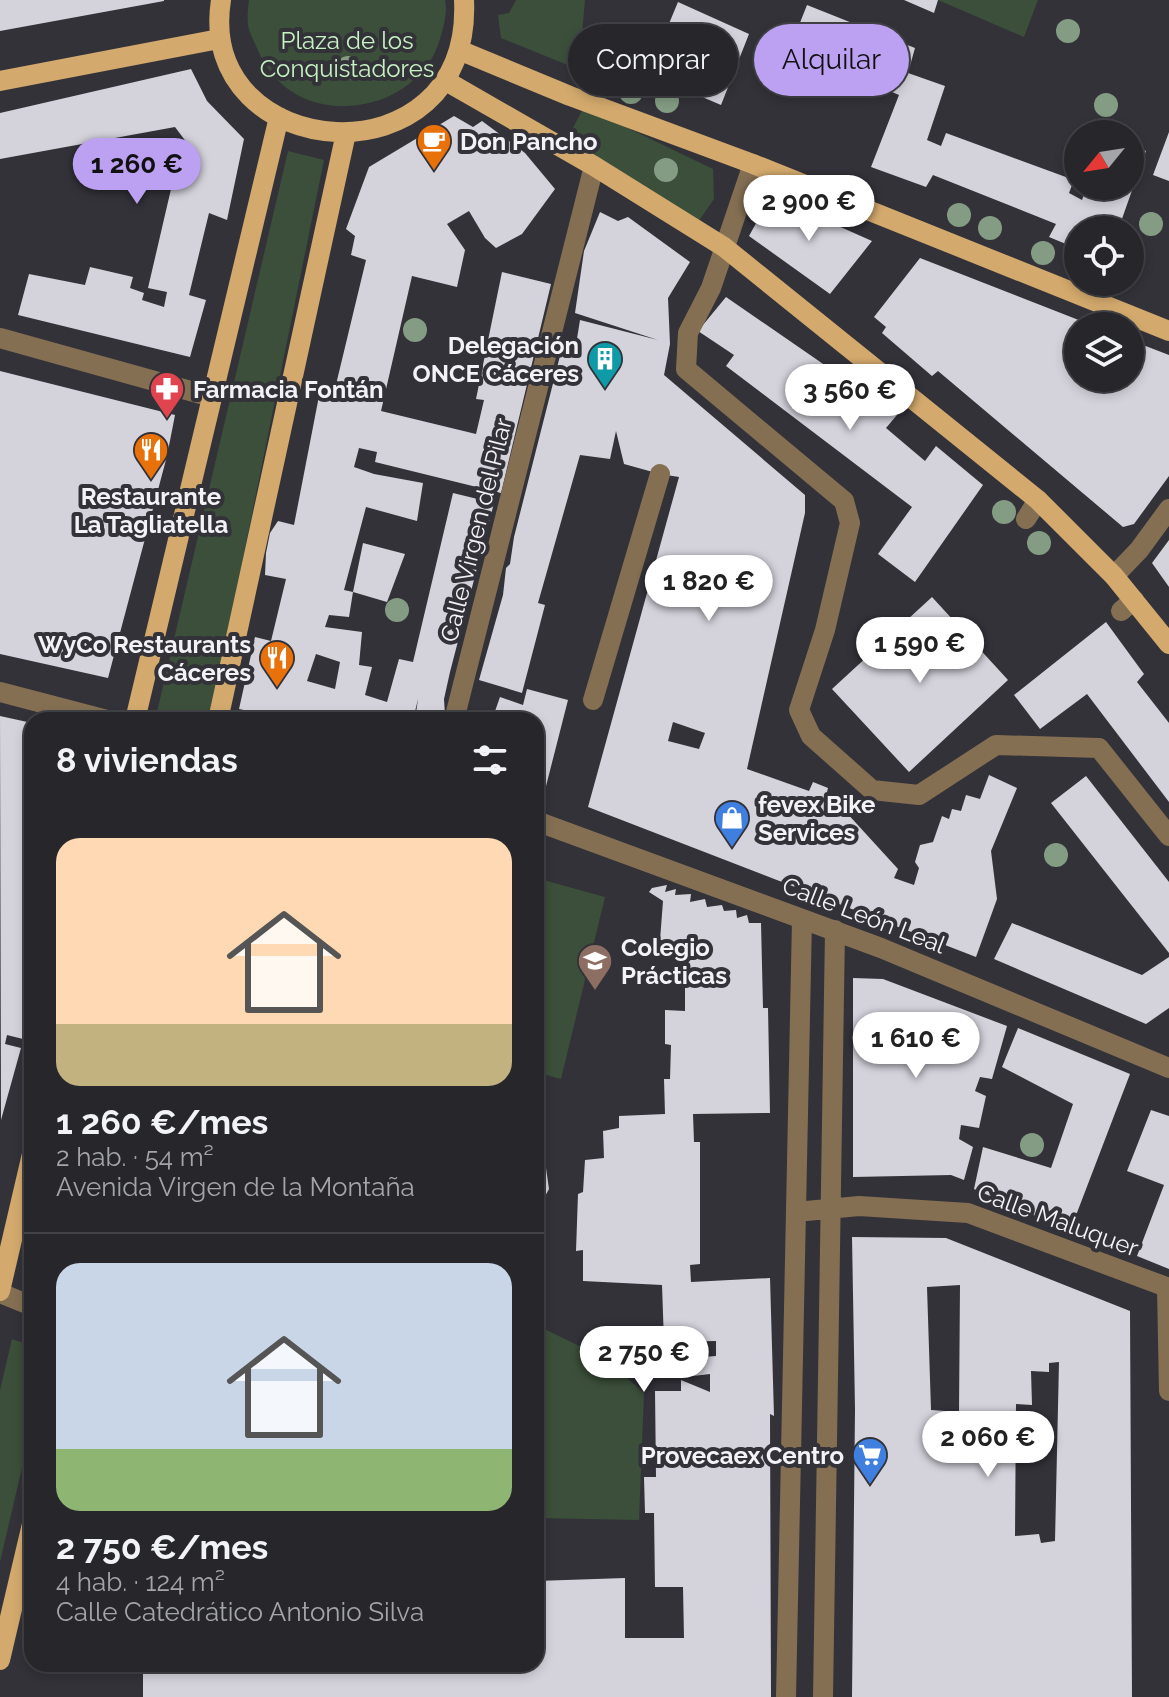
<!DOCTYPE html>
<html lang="es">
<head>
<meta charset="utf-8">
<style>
  :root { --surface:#26262b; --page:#2e2e33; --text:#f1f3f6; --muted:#a4a5a9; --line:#424347; --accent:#bca0f2 }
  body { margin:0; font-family:Raleway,sans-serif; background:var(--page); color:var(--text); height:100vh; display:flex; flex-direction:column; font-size:30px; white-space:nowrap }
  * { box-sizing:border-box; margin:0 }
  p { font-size:26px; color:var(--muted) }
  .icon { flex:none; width:44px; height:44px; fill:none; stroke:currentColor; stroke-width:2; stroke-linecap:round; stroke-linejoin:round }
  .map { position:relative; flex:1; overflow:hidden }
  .panel { position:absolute; left:24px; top:712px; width:520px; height:960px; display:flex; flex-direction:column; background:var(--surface); border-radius:24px; box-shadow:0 4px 12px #0003,0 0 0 2px var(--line) }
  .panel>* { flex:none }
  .banner { position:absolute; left:568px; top:24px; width:480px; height:72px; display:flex; gap:16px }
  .needle { width:52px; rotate:240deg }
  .fabs { position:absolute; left:1064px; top:120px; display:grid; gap:16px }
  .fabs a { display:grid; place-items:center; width:80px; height:80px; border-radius:50%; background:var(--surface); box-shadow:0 4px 12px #0003,0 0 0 2px var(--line); font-size:40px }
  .price { position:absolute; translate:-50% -68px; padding:0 18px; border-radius:28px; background:#fff; color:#222; font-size:26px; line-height:52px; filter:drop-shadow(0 2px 4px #0008) }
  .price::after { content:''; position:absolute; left:50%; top:48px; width:24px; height:18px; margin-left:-12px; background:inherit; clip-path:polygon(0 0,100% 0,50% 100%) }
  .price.selected { background:var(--accent); color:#111 }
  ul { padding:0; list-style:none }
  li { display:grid; align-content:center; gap:16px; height:424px; padding:0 32px }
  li+li { border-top:2px solid var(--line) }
  li span { display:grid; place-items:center; height:248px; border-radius:24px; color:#555 }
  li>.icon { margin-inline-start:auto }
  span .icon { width:144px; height:144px; fill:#fffc; stroke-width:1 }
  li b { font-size:34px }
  h2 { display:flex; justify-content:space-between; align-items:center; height:96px; padding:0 32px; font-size:34px }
  .tag { padding:0 28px; border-radius:36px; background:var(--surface); box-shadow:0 4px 12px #0003,0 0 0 2px var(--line); font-size:28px; line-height:72px }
  .tag.selected { background:var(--accent); color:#111 }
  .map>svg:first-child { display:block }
  .green { fill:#3b4f3a }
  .building { fill:#d4d2db; fill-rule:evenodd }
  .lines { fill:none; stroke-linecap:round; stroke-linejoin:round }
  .minor { stroke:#846f53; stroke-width:20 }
  .major { stroke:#d3a96d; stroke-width:20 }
  .tree { fill:#849c84 }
  .labels { text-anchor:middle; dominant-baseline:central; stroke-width:8; stroke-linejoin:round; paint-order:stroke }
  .park-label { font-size:24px; fill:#c6f2c2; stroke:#333239 }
  .poi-label { font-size:24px; font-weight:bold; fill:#f3f2f7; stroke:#333239; text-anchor:start }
  .street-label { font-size:24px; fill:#f3f2f7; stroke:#333239 }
</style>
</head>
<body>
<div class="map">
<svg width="1169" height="1697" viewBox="0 0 1169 1697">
  <rect width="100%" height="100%" fill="#333239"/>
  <path class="green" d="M249 0H445C448 14 443 29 439 42 431 68 409 88 385 98 333 118 278 101 257 48 254 41 249 32 248 25 247 17 248 8 249 0Z
    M516 0H585L581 44 570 66 501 38 498 15 509 13Z
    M938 0H1038L1024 37Z
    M584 107 713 169 714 199 696 225 566 141Z
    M288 151 324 160 210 720H187L157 712Z
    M536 878 605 897 561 1079 536 1072Z
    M536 1325 606 1359 644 1393 639 1520 536 1518Z
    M12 1339 32 1346V1425L0 1562V1390Z"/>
  <path class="building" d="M0 0H164V1L0 31Z
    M904 0H938L934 13Z
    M678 2 749 34 721 105 648 74Z
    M807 5 915 48 908 73 945 86 927 140 941 146 946 133 1074 180 1069 193 1082 200 1087 186H1130V143L1146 151 1118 230H1078V249L1049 237 1056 224 933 175 926 187 871 167 899 95 790 48Z
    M191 69 207 101 244 139 227 220 209 213 189 295 206 300 190 357 18 315 29 274 85 285 90 267 133 277 130 288 144 293 142 300 164 307 167 292 148 288 178 159 192 163 196 155 175 127 0 159V113Z
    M454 116 473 127 482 121 525 153 555 189 522 234 496 248 485 238 469 211 447 224 465 250 457 287 412 276 381 411 476 434 484 400 476 399 502 272 551 284 501 493 375 462 377 452 359 448 354 467 374 474 423 483 417 521 366 507 344 590 353 592 349 617 329 615 325 627 362 632 359 665 372 667 365 695 387 702 399 659 413 662 453 493 494 503 450 672 444 699 445 715 436 713 434 720H415L418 699 413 720H291L239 709 255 637 271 641 286 579 265 575 266 553 270 533 278 521 294 525 319 396 333 397 366 260 351 255 355 236 346 229 369 167ZM316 654 340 662 335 689 307 681Z
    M1169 132V181L1153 175Z
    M771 196 872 241 830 294 749 236Z
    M600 212 618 221 628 217 690 262 668 298 670 344 664 375 805 495V513L747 769 809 791 813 782 828 788 826 796 834 800 831 807 845 811 898 869 894 878 914 885 919 868 915 862 920 845 933 842 942 816 949 819 952 809 961 811 966 795 980 799 989 775 1017 788 991 851 997 899 976 957 588 807 679 477 660 474 624 464 616 431 610 459 580 455 538 603 545 605 522 693 479 680 503 595 506 568 510 564 514 537 562 348 575 351 580 320 658 340 575 313 584 251ZM673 722 705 733 699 749 668 741Z
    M920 258 1094 326H1078V378H1130V340L1169 355V476L1134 524 1123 527 938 371 932 376 882 333 886 327 874 317Z
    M726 297 897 415 886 428 925 461 936 446 983 485 915 582 878 554 912 507 726 366 734 355 698 331Z
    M0 371 175 415 167 456 108 678 0 654Z
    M1169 540V587L1152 563Z
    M363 543 405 554 387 602 353 592Z
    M932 597 1008 680 909 772 832 689Z
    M1106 622 1144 674 1137 682 1169 723V802L1087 694 1040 729 1014 695Z
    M527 689 568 700 544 794 536 792V720H468L470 710 493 717 500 697 523 705Z
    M0 716 32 723V1000L23 1039 7 1035 5 1044 21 1048 1 1120Z
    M1086 776 1169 882V953L1051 803Z
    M667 885 665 892 676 889 675 895 691 894 690 902 705 899 707 907 722 905 724 911 736 910 737 918 747 915 749 923H761L763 1008H768L770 1113 693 1114 694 1142H700V1264L690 1265 691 1282 770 1278 774 1416 770 1414 771 1697H143V1664H536V1581L625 1578V1638H684L683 1587H655L654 1513H645L644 1477H656L655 1391H681V1380L710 1392V1374L693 1376 690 1358 716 1356V1341L664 1342 662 1285 583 1281V1250L576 1251 578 1194 583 1192 585 1160 604 1158 603 1131 619 1128V1116L665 1114 664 1079H670L671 1045 665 1044V1010L685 1011V963L674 964 672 941 660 940 663 901 649 892 652 888Z
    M1012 923 1142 975 1169 957V1008L1146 1024 994 959Z
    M853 978 883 979 1007 1026 992 1079 980 1077 975 1091 986 1096 979 1128 961 1125 959 1139 973 1147 964 1180 951 1175 853 1177Z
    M1018 1028 1130 1074 1070 1231 974 1189 983 1147 1051 1168 1073 1104 1002 1067Z
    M1151 1110 1169 1116V1269L1137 1256 1164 1185 1127 1171Z
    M536 1131 541 1133 549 1189 536 1213Z
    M852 1237 946 1238 1130 1311 1132 1697H852L855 1409ZM960 1285 959 1412 931 1410 927 1287ZM1059 1362 1055 1541 1041 1543 1039 1534 1015 1536 1016 1404 1032 1405 1031 1371 1049 1372V1363Z"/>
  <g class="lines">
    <path class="minor" d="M753 164 711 288 688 333 686 369 844 501 850 523 825 630 799 710 811 736 872 790 919 795 996 745 1099 748 1169 836
      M0 338 212 397
      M1026 519 1038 500
      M1114 576 1139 550 1169 509
      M1121 611 1134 600
      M0 692 107 720
      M593 700 660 474
      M454 720 594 166
      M536 821 881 948 1169 1068
      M796 1212 859 1206 968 1213 1169 1288
      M1167 1287 1169 1391
      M0 1293 32 1306
      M786 1697 802 919
      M823 1697 835 930"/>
    <path class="major" d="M221 0C195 165 473 187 464 0
      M459 50 570 96 753 164 1169 331
      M0 81 219 39
      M446 81 594 166 724 247 1038 500 1114 576 1169 644
      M135 720 279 117
      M218 720 346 133
      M0 1291 32 1154
      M0 1660 32 1524"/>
  </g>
  <g class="tree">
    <circle cx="1068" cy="31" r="12"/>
    <circle cx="348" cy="68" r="12"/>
    <circle cx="631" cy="92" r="12"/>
    <circle cx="667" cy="101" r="12"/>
    <circle cx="1106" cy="105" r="12"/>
    <circle cx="666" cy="170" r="12"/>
    <circle cx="959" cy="215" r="12"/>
    <circle cx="1151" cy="224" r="12"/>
    <circle cx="990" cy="228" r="12"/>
    <circle cx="1043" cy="253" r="12"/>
    <circle cx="415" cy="330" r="12"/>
    <circle cx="1004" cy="512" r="12"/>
    <circle cx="1039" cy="543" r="12"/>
    <circle cx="397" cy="610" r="12"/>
    <circle cx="1056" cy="855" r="12"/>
    <circle cx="1032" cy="1145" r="12"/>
  </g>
  <defs>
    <symbol id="cafe-pin" viewBox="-11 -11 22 30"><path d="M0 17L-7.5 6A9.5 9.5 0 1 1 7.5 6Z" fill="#e8710a" stroke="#333239"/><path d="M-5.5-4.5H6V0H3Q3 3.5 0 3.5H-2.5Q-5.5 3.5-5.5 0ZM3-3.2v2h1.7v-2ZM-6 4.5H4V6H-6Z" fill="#fff"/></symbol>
    <symbol id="building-pin" viewBox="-11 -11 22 30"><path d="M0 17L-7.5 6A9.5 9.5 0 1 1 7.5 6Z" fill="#0f9aa8" stroke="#333239"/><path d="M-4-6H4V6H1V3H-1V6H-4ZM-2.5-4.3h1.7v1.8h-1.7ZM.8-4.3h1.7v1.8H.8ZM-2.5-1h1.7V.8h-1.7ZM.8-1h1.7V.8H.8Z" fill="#fff"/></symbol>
    <symbol id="pharmacy-pin" viewBox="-11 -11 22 30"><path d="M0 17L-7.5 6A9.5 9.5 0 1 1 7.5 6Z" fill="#e0444e" stroke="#333239"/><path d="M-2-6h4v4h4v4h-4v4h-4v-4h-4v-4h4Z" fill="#fff"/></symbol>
    <symbol id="restaurant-pin" viewBox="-11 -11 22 30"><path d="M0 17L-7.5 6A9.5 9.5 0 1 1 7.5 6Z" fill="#e8710a" stroke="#333239"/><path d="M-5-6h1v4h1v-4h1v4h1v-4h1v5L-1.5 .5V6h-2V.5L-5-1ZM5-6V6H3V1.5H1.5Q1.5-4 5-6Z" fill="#fff"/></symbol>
    <symbol id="shop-pin" viewBox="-11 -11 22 30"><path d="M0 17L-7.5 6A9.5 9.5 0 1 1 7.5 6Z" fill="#3f7fe0" stroke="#333239"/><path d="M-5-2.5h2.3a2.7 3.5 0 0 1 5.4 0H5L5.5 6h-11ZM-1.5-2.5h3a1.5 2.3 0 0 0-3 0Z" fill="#fff"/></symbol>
    <symbol id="school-pin" viewBox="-11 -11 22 30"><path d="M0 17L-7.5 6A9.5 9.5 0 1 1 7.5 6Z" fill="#8d6e63" stroke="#333239"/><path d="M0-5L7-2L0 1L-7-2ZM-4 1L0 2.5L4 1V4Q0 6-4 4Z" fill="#fff"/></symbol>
    <symbol id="supermarket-pin" viewBox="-11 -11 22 30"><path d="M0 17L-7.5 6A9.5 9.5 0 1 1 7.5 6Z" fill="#3f7fe0" stroke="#333239"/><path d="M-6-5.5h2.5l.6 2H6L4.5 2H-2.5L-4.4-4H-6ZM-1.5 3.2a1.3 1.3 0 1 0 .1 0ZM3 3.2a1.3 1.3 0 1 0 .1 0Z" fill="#fff"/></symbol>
  </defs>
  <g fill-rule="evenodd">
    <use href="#cafe-pin" x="414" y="121" width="40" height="54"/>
    <use href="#building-pin" x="585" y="339" width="40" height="54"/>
    <use href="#pharmacy-pin" x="147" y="369" width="40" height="54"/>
    <use href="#restaurant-pin" x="131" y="430" width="40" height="54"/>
    <use href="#restaurant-pin" x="257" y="638" width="40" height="54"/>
    <use href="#shop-pin" x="712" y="798" width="40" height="54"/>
    <use href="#school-pin" x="575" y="941" width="40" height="54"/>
    <use href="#supermarket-pin" x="850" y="1435" width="40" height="54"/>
  </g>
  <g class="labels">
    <g class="park-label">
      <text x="347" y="40">Plaza de los<tspan x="347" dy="28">Conquistadores</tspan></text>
    </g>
    <g class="poi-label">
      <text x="460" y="141">Don Pancho</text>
      <text x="579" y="345" text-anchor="end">Delegación<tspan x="579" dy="28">ONCE Cáceres</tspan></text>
      <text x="193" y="389">Farmacia Fontán</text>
      <text x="151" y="496" text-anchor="middle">Restaurante<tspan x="151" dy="28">La Tagliatella</tspan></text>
      <text x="251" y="644" text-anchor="end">WyCo Restaurants<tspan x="251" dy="28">Cáceres</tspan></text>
      <text x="758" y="804">fevex Bike<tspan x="758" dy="28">Services</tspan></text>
      <text x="621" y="947">Colegio<tspan x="621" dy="28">Prácticas</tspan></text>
      <text x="844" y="1455" text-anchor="end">Provecaex Centro</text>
    </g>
    <g class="street-label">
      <text transform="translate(476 530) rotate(-76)">Calle Virgen del Pilar</text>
      <text transform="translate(864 915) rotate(21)">Calle León Leal</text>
      <text transform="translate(1058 1220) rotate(20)">Calle Maluquer</text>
    </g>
  </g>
</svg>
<div class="fabs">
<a><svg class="needle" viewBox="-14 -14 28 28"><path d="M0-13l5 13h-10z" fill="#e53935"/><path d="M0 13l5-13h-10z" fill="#a4a5a9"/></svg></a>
<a><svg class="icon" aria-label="locate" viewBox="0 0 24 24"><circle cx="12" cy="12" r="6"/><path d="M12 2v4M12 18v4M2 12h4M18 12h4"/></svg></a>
<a><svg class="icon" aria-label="layers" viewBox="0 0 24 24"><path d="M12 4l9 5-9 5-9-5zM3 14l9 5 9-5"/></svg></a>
</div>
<b class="price selected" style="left:137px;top:206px">1 260 €</b>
<b class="price" style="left:809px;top:243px">2 900 €</b>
<b class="price" style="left:850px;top:432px">3 560 €</b>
<b class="price" style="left:709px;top:623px">1 820 €</b>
<b class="price" style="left:920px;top:685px">1 590 €</b>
<b class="price" style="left:916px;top:1080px">1 610 €</b>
<b class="price" style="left:644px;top:1394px">2 750 €</b>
<b class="price" style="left:988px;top:1479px">2 060 €</b>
<div class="banner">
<a class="tag">Comprar</a>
<a class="tag selected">Alquilar</a>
</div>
<section class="panel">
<h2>8 viviendas<svg class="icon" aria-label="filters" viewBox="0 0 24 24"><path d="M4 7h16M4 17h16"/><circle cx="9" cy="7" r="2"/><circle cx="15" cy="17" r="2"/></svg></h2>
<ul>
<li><span style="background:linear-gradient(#ffd9b3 75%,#c2b280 0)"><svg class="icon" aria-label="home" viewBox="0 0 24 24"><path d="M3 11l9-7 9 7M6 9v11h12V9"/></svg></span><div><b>1 260 €/mes</b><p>2 hab. · 54 m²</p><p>Avenida Virgen de la Montaña</p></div></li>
<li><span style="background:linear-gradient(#c9d6e8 75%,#8fb573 0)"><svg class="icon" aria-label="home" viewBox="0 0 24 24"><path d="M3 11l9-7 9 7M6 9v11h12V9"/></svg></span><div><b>2 750 €/mes</b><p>4 hab. · 124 m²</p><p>Calle Catedrático Antonio Silva</p></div></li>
</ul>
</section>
</div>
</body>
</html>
